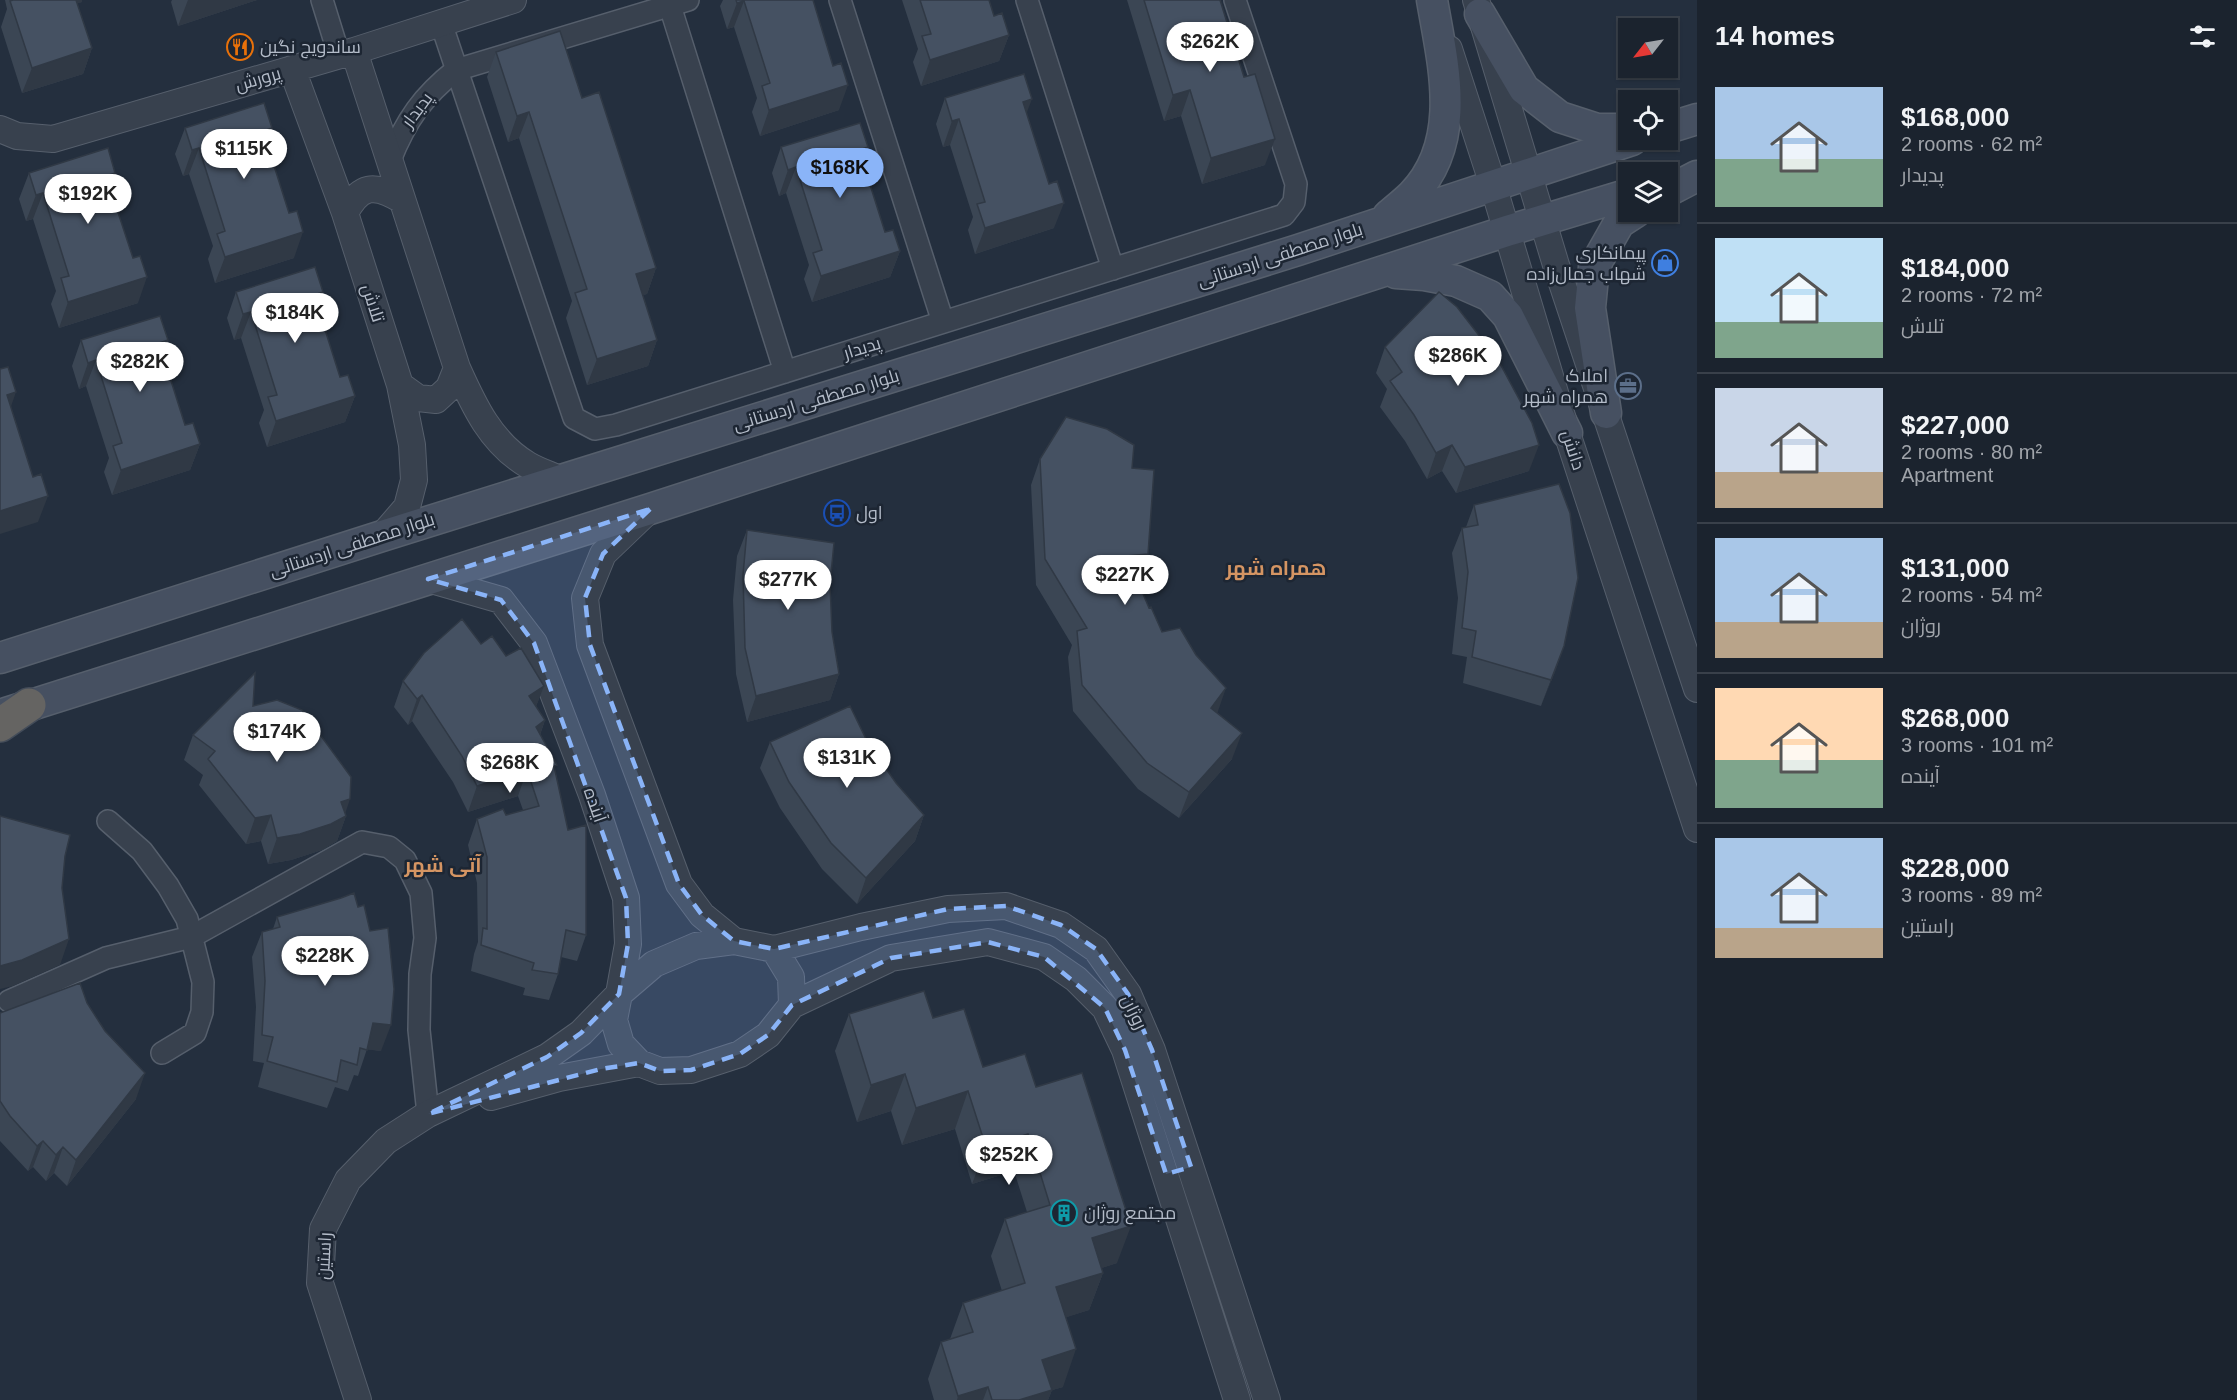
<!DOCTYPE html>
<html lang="en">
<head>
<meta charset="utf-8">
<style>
  :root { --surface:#1b232e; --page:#242b36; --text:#f1f3f6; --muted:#a0a4aa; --line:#39404a; --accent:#8ab4f8 }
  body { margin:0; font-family:Arial,Cairo,sans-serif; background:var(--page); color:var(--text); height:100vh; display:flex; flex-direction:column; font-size:22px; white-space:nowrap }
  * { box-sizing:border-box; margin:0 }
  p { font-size:20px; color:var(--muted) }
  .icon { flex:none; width:33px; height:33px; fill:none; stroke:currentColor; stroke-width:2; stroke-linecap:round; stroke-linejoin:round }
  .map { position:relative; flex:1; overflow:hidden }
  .side { display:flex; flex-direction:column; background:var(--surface); width:540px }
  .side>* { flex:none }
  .needle { width:39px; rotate:239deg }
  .tools { position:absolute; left:1618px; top:18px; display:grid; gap:12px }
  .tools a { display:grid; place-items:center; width:60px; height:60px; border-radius:0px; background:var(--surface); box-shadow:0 2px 4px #0004,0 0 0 2px var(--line); font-size:30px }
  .price { position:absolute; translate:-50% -51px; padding:0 14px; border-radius:21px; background:#fff; color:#222; font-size:20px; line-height:39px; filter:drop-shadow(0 2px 3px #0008) }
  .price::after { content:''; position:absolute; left:50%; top:36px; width:18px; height:14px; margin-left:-9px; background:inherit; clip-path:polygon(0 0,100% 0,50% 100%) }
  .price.active { background:var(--accent); color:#111 }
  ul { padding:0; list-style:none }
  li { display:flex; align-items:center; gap:18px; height:150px; padding:0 18px }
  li+li { border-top:2px solid var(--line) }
  li span { display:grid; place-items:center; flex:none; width:168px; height:120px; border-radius:0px; color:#555 }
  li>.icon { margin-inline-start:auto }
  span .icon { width:72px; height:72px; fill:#fffc; stroke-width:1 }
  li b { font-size:26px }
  h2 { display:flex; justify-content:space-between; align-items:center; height:72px; padding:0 18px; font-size:26px }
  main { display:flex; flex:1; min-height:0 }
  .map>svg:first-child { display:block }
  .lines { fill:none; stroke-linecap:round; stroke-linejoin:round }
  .minor-casing { stroke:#565f6c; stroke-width:24 }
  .tertiary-casing { stroke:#565f6c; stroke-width:28 }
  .secondary-casing { stroke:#565f6c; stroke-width:33 }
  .trunk-casing { stroke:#434c59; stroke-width:36 }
  .minor { stroke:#38414e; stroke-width:21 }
  .tertiary { stroke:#38414e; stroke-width:26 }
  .secondary { stroke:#465061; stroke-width:30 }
  .trunk { stroke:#656462; stroke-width:33 }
  .wall { fill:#3b4654 }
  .shaded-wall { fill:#303945 }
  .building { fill:#455162; stroke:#303945; stroke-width:1.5 }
  .marked { fill:#8ab4f8; fill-opacity:0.2; stroke:#8ab4f8; stroke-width:4.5; stroke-dasharray:12 8; stroke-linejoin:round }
  .labels { text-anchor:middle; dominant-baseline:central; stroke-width:5; stroke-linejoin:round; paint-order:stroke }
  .poi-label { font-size:18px; fill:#b4bcc9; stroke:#1d2633; text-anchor:start }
  .street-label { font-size:18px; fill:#b4bcc9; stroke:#1d2633 }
  .neighbourhood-label { font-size:20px; font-weight:bold; fill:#d59563; stroke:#1d2633 }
</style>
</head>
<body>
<main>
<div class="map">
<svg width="1697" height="1400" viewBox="0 0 1697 1400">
  <rect width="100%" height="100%" fill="#242f3e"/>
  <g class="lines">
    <defs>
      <path id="minor" d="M322 0 339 55
        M840 0 943 322
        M1027 0 1113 269
        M670 6 785 372
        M441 23 574 418 595 429 616 425 1284 215 1294 202 1296 184 1235 0
        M390 160C406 120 423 96 456 70L688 0
        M108 821 142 851 168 886 187 919 203 982 202 1012 195 1033 162 1053
        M9 1001 106 958 191 937 362 842 389 847 405 860 421 893 425 938 420 974 419 1030 428 1114"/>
      <path id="tertiary" d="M1476 0 1556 265 1697 689
        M1449 49 1493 185 1567 433 1697 829
        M354 51 457 368C474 406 491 443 528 465 538 471 551 475 562 480
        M292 69 345 213 400 385 412 445 414 480 407 507 382 536
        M0 129 17 136 53 139 354 51 513 0
        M345 213C360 185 374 183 402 200
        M400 385 418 398 436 400 449 388 457 368
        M650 509 603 554 585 598 590 645 679 884 702 915 734 941
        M774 949 861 927 948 909 1006 906 1061 925 1096 949 1128 994 1152 1050 1267 1400
        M792 1005 891 958 988 942 1044 957 1076 979 1105 1008 1125 1050 1237 1400
        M491 1097 559 1078 639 1063 660 1071 691 1070 740 1054 768 1035 792 1005 791 977 774 949 734 941 696 946 654 964 619 994 614 1020 621 1044 639 1063
        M358 1400 320 1283 323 1229 348 1180 386 1141 428 1114 547 1057 581 1033 619 994 628 944 626 898 592 795 534 643 501 600 428 579"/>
      <path id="secondary" d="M1480 14 1524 89 1560 117 1597 129H1629
        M1668 128 1697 119
        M1668 191 1697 176
        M1388 216C1396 209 1405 202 1412 195 1464 142 1443 64 1432 0
        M1396 273 1424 275 1456 281 1490 296 1508 316 1567 433
        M1606 413 1590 308 1594 267 1619 223 1636 212
        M0 658 382 536 1298 250 1632 140
        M6 713 650 509 1507 231 1629 194"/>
      <path id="trunk" d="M0 725 29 705"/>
    </defs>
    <use href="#minor" class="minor-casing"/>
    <use href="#tertiary" class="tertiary-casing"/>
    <use href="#secondary" class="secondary-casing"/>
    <use href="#trunk" class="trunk-casing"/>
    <use href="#minor" class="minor"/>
    <use href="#tertiary" class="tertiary"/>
    <use href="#secondary" class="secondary"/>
    <use href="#trunk" class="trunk"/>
  </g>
  <path class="wall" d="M5 0H82V2L77 3 92 48 83 74 22 93 1 27 7 9Z
    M172 0H257L178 26 171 2Z
    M723 0H813L839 110 760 136 752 112 757 98 734 27 727 29 720 6Z
    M902 0H989L994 16 1009 35 999 61 921 86 913 62 918 49Z
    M1127 0H1220L1265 165 1202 184 1181 116 1164 121Z
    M496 52 582 98 656 268 647 294 642 295 657 340 648 366 587 385 566 318 572 301 519 138 508 142 487 77Z
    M945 98 1026 114 1054 228 975 254 968 230 973 217 950 145 943 147 936 124Z
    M185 128H272L266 143 294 258 215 283 208 259 213 246 189 174 183 176 175 154Z
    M781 147 885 232 900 251 890 277 812 302 804 279 809 265 786 193 779 196 772 173Z
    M29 173 110 187 138 303 59 328 51 304 56 291 33 219 26 221 19 199Z
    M236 292 318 307 340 377 355 396 345 422 267 447 259 423 264 410 241 338 234 340 227 318Z
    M81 340H168L163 355 185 425 200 444 190 470 112 495 104 472 109 458 86 386 79 389 72 366Z
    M1385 347 1529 471 1456 493 1442 471 1427 479 1405 441 1380 407 1387 389 1376 373Z
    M1040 459 1132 468 1148 554 1138 579 1137 580 1149 608 1162 632 1217 713 1232 759 1179 818 1138 789 1073 711 1068 657 1072 645 1036 585 1031 485Z
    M1474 505 1564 646 1541 706 1463 683 1467 657 1452 654 1458 598 1452 553 1462 528 1466 527Z
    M747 530 830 584 832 632 839 674 830 700 747 722 736 674 733 600 737 556Z
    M481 644 506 656 544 686 536 706 545 720 540 735 555 770 586 935 577 961 561 957 558 974 549 1000 523 995 525 988 471 971 474 954 478 942 477 883 468 845 477 819 506 815 523 810 518 796 468 812 453 782 412 721 408 725 394 707 403 681Z
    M253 706 345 813 346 816 337 841 322 850 291 860 268 864 261 841 246 844 199 785 203 775 184 760 193 735Z
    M770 742 868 743 896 783 924 815 915 841 857 904 822 869 780 808 760 768Z
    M277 917 381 1051 367 1049 358 1076 354 1075 348 1091 335 1087 327 1108 258 1087 264 1063 253 1061 256 1007 252 957 262 932 273 929Z
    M87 1003 136 1099 67 1186 54 1173 46 1181 33 1167 28 1171 0 1141V1013Z
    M849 1014 933 1018 983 1067 1036 1087 1117 1263 1101 1268 1103 1273 1089 1310 1066 1317 1063 1387 1052 1390 1048 1400H934L928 1379 941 1342 950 1339 963 1303 1002 1291 991 1256 1005 1219 1027 1212 1014 1171 972 1184 955 1129 902 1145 891 1111 857 1122 835 1051Z"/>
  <path class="shaded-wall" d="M64 0H82V2L61 9Z
    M188 0H257L178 26Z
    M744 1 734 27 727 29 737 3Z
    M1009 35 999 61 921 86 930 60Z
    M92 48 83 74 22 93 32 68Z
    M848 85 839 110 760 136 769 110Z
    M1190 90 1181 116 1164 121 1173 95Z
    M1032 99 1022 125 1023 102Z
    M529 112 519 138 508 142 517 116Z
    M959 119 950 145 943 147 952 121Z
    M272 128 262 154 263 131Z
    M1275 139 1265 165 1202 184 1211 158Z
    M868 147 859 173V150Z
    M199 148 189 174 183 176 192 150Z
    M796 167 786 193 779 196 788 170Z
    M115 173 106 199V176Z
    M43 193 33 219 26 221 36 195Z
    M1064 203 1054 228 975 254 985 228Z
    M303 232 294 258 215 283 225 257Z
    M900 251 890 277 812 302 821 276Z
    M656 268 647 294 626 300 636 274Z
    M147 277 138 303 59 328 68 302Z
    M323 292 314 318V295Z
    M251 312 241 338 234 340 243 314Z
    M168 340 159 366V343Z
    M657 340 648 366 587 385 597 359Z
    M96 360 86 386 79 389 88 363Z
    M16 392 7 418V395Z
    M355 396 345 422 267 447 276 421Z
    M200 444 190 470 112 495 121 470Z
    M1452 445 1442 471 1427 479 1436 453Z
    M1539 445 1529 471 1456 493 1465 467Z
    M48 496 38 522 0 534V511Z
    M1148 554 1138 579 1118 582 1127 556Z
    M1564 646 1555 672 1541 706 1551 680Z
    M839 674 830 700 747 722 756 696Z
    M544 686 534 712 529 696Z
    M1226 688 1217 714 1211 708Z
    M422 695 412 721 408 725 417 699Z
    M545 720 536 746V727Z
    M1242 733 1232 759 1179 818 1189 792Z
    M527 770 518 796 468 812 477 786Z
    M350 799 344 817 346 816 337 841 322 850 291 860 268 864 277 838 341 802Z
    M271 815 261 841 246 844 255 818Z
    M924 815 915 841 857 904 866 878Z
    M69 939 60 965 13 986 0 989V966Z
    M373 1023 391 1025 381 1051 363 1049Z
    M145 1073 136 1099 67 1186 76 1160Z
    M905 1074 891 1111 857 1122 871 1085Z
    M968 1091 955 1129 902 1145 916 1108Z
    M1028 1134 1014 1171 972 1184 986 1147Z
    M43 1141 33 1167 28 1171 37 1146Z
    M63 1147 54 1173 46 1181 56 1155Z
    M1131 1226 1117 1263 1078 1276 1092 1238Z
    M1103 1273 1089 1310 1043 1325 1056 1287Z
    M1076 1349 1063 1387 1028 1397 1042 1360Z
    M988 1387 983 1400H957L958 1396Z
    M1052 1390 1048 1400H1019Z"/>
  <path class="building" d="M13 0H76L92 48 32 68 10 1Z
    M736 0H813L833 66 841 63 848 85 769 110 762 86 770 83 744 1 737 3Z
    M920 0H989L994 16 1002 13 1009 35 930 60 922 36 931 34Z
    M1144 0H1220L1244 77 1255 74 1275 139 1211 158 1190 90 1173 95Z
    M560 31 582 98 599 92 656 268 636 274 657 340 597 359 575 293 587 289 529 112 517 116 496 52Z
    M1024 74 1032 99 1023 102 1049 184 1057 181 1064 203 985 228 977 204 985 202 959 119 952 121 945 98Z
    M264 103 272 128 263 131 289 213 297 211 303 232 225 257 217 234 225 231 199 148 192 150 185 128Z
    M860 123 868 147 859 150 885 232 893 230 900 251 821 276 813 253 822 250 796 167 788 170 781 147Z
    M108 148 115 173 106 176 133 258 140 256 147 277 68 302 61 278 69 276 43 193 36 195 29 173Z
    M315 267 323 292 314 295 340 377 348 375 355 396 276 421 268 397 277 395 251 312 243 314 236 292Z
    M1439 292 1457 307 1498 360 1532 423 1539 445 1465 467 1452 445 1436 453 1414 415 1390 381 1402 372 1385 347Z
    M160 316 168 340 159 343 185 425 193 423 200 444 121 470 113 446 122 443 96 360 88 363 81 340Z
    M8 367 16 392 7 395 33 477 41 474 48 496 0 511V369Z
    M1066 417 1107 429 1134 445 1132 468 1154 470 1148 554 1127 556 1149 608 1151 607 1162 632 1180 628 1196 655 1226 688 1211 708 1242 733 1189 792 1147 763 1082 685 1077 631 1087 628 1045 559 1040 459Z
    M1559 484 1570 513 1578 578 1564 646 1551 680 1472 657 1476 631 1462 628 1468 572 1462 528 1478 525 1474 505Z
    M747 530 834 543 830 584 832 632 839 674 756 696 745 648 743 575Z
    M462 619 481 644 492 636 506 656 521 648 544 686 529 696 545 720 536 727 557 765 554 766 568 830 586 825V935L566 930 558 974 532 970 534 963 481 945 483 928 487 929V857L477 819 503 809 506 815 539 806 527 770 477 786 462 756 422 695 417 699 403 681 424 653Z
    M255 673 253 706 277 700 302 710 351 777 350 799 341 802 346 816 331 824 300 834 277 838 271 815 255 818 208 759 215 751 193 735Z
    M850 706 868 743 896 783 924 815 866 878 831 843 789 782 770 742Z
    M0 816 70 835 65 856 62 888 69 939 22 960 0 966Z
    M354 893 358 907 364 905 370 931 388 928 394 989 391 1025 373 1023 367 1050 360 1048 357 1065 341 1060 337 1082 267 1061 273 1037 262 1035 265 981 262 932 280 927 277 917 341 898Z
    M80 983 87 1003 105 1031 145 1073 76 1160 63 1147 56 1155 43 1141 37 1146 10 1116 0 1101V1013Z
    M924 991 933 1018 964 1009 983 1067 1025 1054 1036 1087 1082 1073 1131 1226 1092 1238 1103 1273 1056 1287 1076 1349 1042 1360 1052 1390 1019 1400H992L988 1387 958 1396 941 1342 973 1332 963 1303 1025 1283 1005 1219 1050 1205 1028 1134 986 1147 968 1091 916 1108 905 1074 871 1085 849 1014Z"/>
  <path class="marked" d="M650 509 603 554 585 598 590 645 679 884 702 915 734 941 774 949 948 909 1006 906 1061 925 1096 949 1128 994 1152 1050 1191 1167 1166 1174 1125 1050 1105 1008 1044 957 988 942 891 958 792 1005 768 1035 740 1054 691 1070 660 1071 639 1063 601 1069 428 1114 547 1057 581 1033 619 994 628 944 626 898 534 643 501 600 428 579Z"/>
  <defs>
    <symbol id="restaurant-ring" viewBox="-11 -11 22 22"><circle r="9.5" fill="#1d2633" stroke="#e8710a" stroke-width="1.5"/><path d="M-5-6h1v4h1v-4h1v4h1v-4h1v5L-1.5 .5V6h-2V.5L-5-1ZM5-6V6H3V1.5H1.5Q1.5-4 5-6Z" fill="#e8710a"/></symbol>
    <symbol id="shop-ring" viewBox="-11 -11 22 22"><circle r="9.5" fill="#1d2633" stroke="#3f7fe0" stroke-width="1.5"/><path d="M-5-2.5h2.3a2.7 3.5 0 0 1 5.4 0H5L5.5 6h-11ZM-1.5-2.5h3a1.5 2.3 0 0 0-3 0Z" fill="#3f7fe0"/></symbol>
    <symbol id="office-ring" viewBox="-11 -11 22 22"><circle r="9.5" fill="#1d2633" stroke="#5c6f8a" stroke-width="1.5"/><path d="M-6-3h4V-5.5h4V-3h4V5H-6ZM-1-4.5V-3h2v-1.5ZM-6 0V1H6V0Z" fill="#5c6f8a"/></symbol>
    <symbol id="bus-ring" viewBox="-11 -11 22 22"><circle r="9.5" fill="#1d2633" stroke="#1a4fb4" stroke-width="1.5"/><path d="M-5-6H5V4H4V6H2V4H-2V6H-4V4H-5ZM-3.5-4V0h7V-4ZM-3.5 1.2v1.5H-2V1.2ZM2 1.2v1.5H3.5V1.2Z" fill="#1a4fb4"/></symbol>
    <symbol id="building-ring" viewBox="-11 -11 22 22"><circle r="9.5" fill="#1d2633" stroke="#0f9aa8" stroke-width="1.5"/><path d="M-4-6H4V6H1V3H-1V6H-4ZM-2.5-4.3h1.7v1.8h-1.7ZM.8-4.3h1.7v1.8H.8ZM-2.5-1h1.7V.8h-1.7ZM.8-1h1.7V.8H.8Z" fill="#0f9aa8"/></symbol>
  </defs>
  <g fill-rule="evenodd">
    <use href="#restaurant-ring" x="225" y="32" width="30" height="30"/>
    <use href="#shop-ring" x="1650" y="248" width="30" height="30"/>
    <use href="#office-ring" x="1613" y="371" width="30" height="30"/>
    <use href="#bus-ring" x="822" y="498" width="30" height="30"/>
    <use href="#building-ring" x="1049" y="1198" width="30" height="30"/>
  </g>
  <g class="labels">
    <g class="poi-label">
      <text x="260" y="47">ساندویج نگین</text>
      <text x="1646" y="253" text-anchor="end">پیمانکاری<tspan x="1646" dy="21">شهاب جمال‌زاده</tspan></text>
      <text x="1608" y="376" text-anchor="end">املاک<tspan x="1608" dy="21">همراه شهر</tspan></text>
      <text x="856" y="513">اول</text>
      <text x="1084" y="1213">مجتمع روژان</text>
    </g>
    <g class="street-label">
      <text transform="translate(258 79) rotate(-16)">پرورش</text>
      <text transform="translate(417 110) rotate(-53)">پدیدار</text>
      <text transform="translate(1280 255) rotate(-18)">بلوار مصطفی اردستانی</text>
      <text transform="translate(373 303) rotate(72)">تلاش</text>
      <text transform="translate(862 348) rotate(-17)">پدیدار</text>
      <text transform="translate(816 400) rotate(-17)">بلوار مصطفی اردستانی</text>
      <text transform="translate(1573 450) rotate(72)">دانش</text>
      <text transform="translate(352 545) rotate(-18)">بلوار مصطفی اردستانی</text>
      <text transform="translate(595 805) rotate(71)">آینده</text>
      <text transform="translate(1134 1012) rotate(64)">روژان</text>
      <text transform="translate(324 1256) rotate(-87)">راستین</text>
    </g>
    <g class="neighbourhood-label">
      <text x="1276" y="568">همراه شهر</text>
      <text x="443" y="865">آتی شهر</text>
    </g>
  </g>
</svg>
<div class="tools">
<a><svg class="needle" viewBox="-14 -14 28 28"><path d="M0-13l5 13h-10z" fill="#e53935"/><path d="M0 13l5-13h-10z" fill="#a0a4aa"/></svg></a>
<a><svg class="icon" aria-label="locate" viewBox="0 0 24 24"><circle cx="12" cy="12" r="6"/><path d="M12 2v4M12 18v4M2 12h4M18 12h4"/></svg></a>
<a><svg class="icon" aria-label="layers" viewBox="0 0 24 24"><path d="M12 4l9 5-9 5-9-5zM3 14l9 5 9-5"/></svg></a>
</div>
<b class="price" style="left:1210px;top:73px">$262K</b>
<b class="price" style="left:244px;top:180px">$115K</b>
<b class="price active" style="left:840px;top:199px">$168K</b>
<b class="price" style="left:88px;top:225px">$192K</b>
<b class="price" style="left:295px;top:344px">$184K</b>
<b class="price" style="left:1458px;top:387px">$286K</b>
<b class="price" style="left:140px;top:393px">$282K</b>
<b class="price" style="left:1125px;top:606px">$227K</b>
<b class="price" style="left:788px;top:611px">$277K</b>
<b class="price" style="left:277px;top:763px">$174K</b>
<b class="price" style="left:847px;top:789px">$131K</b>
<b class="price" style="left:510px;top:794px">$268K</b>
<b class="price" style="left:325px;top:987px">$228K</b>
<b class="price" style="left:1009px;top:1186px">$252K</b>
</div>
<section class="side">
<h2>14 homes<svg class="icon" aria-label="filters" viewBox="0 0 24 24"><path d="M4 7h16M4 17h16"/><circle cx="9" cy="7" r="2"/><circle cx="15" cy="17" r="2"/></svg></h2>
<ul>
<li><span style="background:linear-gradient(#a9c7e8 60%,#7fa58c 0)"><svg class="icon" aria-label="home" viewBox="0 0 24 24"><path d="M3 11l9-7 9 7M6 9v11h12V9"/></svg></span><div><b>$168,000</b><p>2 rooms · 62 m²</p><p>پدیدار</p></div></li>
<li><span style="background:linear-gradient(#bfe0f5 70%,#7fa58c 0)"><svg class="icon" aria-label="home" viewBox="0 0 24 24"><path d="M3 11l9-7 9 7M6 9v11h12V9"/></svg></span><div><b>$184,000</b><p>2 rooms · 72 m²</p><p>تلاش</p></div></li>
<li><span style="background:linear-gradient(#c9d6e8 70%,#b9a48a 0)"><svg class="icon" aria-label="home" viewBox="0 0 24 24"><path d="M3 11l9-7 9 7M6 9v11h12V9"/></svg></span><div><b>$227,000</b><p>2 rooms · 80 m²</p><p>Apartment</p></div></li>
<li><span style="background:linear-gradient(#a9c7e8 70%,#b9a48a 0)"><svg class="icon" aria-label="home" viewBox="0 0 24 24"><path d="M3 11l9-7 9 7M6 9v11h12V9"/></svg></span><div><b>$131,000</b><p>2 rooms · 54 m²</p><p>روژان</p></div></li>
<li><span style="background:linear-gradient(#ffd9b3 60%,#7fa58c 0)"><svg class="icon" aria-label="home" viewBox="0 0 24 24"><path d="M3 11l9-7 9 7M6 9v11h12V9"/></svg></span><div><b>$268,000</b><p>3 rooms · 101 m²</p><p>آینده</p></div></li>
<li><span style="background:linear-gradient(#a9c7e8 75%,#b9a48a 0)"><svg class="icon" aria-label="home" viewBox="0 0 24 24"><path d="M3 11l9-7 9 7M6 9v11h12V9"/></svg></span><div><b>$228,000</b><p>3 rooms · 89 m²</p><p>راستین</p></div></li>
</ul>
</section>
</main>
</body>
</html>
